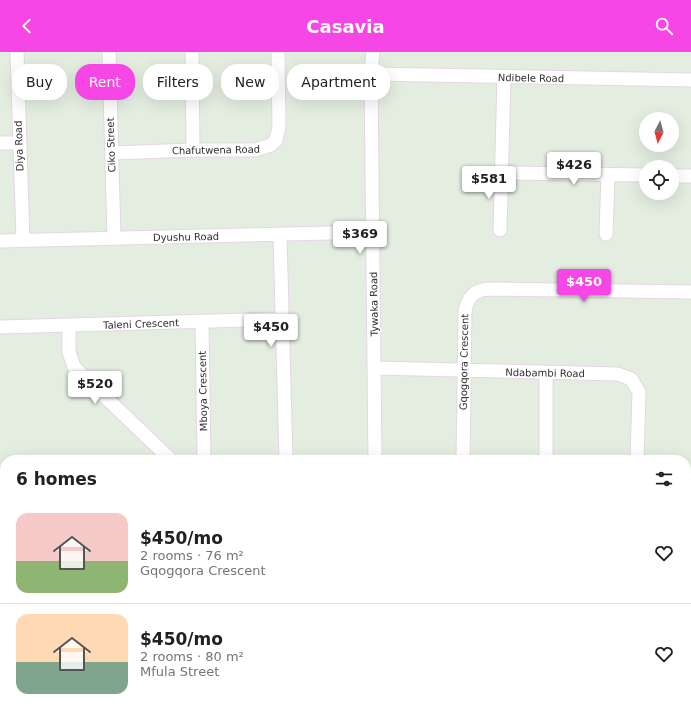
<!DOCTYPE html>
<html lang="en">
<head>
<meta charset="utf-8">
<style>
  :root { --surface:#fff; --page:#f2f2f2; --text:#202124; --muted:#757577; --line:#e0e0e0; --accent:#f646e6 }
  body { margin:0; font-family:"DejaVu Sans",sans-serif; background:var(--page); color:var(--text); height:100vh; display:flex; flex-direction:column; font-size:15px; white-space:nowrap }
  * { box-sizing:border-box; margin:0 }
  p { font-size:13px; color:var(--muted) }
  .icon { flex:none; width:22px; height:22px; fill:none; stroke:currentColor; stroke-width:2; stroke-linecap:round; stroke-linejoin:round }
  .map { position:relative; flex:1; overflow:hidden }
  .details { position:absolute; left:0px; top:403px; width:691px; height:256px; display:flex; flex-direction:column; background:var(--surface); border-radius:16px 16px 0 0; box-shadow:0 4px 16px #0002 }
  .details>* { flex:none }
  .top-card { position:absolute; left:12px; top:12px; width:400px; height:36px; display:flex; gap:8px }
  .needle { width:26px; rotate:186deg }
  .tools { position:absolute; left:639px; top:60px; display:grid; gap:8px }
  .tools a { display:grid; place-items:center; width:40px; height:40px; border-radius:50%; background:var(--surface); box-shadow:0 4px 16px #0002; font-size:20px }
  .price { position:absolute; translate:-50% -34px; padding:0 9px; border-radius:4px; background:#fff; color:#222; font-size:13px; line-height:26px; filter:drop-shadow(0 1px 2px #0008) }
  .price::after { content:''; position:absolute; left:50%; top:24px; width:12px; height:9px; margin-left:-6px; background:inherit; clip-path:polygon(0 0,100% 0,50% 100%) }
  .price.on { background:var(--accent); color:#fff }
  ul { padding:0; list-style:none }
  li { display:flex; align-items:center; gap:12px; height:100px; padding:0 16px }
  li+li { border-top:1px solid var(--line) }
  li span { display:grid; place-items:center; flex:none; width:112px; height:80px; border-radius:12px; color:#555 }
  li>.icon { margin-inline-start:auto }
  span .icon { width:48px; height:48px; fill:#fffc; stroke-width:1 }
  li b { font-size:17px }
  h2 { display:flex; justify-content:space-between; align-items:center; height:48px; padding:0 16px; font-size:17px }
  .pill { padding:0 14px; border-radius:16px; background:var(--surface); box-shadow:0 4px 16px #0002; font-size:14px; line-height:36px }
  .pill.on { background:var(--accent); color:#fff }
  header { display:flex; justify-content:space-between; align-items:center; height:52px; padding:0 16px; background:var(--accent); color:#fff; font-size:18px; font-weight:800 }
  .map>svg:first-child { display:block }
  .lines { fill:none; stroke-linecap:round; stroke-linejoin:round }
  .minor-casing { stroke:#e5d6e4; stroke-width:15 }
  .minor { stroke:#fff; stroke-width:13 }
  .labels { text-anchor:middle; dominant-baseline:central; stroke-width:3; stroke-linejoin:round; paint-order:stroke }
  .street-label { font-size:10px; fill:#2e2e2e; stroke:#fff }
</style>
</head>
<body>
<header><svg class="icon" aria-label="back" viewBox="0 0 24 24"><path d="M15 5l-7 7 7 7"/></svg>Casavia<svg class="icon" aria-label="search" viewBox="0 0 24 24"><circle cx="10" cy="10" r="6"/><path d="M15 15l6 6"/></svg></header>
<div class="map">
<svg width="691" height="659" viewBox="0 0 691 659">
  <rect width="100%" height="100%" fill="#e3eee1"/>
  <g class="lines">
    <defs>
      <path id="minor" d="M17 0 23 188
        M109 0 114 186
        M192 0 193 98
        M373 0 371 22 375 408
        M371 22 691 28
        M0 91H19
        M112 101 193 98H255L271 93 276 88 279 75 278 0
        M503 121 646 123
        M672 124H691
        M500 178 504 25
        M606 182 608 123
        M280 183 286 408
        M0 189 373 180
        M202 270 204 408
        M69 274V300L74 315 171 408
        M0 275 283 267
        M375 316 618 322 631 327 639 340 637 408
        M546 321V408
        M463 408 465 259C468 244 475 238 489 237L691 240
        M0 475H5
        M686 512H691
        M0 577H5
        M686 597H691
        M0 648H5
        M375 659V654"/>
    </defs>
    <use href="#minor" class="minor-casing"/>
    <use href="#minor" class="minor"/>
  </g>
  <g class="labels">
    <g class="street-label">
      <text transform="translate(531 26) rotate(1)">Ndibele Road</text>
      <text transform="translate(111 93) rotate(-92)">Ciko Street</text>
      <text transform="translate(19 94) rotate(-92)">Diya Road</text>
      <text transform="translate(216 98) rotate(-1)">Chafutwena Road</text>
      <text transform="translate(186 185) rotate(-1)">Dyushu Road</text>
      <text transform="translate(374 252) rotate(-91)">Tywaka Road</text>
      <text transform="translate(141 272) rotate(-2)">Taleni Crescent</text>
      <text transform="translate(464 310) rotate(-89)">Gqogqora Crescent</text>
      <text transform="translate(545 321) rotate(1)">Ndabambi Road</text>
      <text transform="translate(203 339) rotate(-91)">Mboya Crescent</text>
    </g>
  </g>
</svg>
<div class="tools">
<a><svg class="needle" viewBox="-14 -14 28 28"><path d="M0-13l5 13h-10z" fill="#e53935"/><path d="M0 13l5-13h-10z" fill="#757577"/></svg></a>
<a><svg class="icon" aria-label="locate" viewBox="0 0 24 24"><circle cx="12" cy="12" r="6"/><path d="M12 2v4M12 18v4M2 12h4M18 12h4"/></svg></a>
</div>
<b class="price" style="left:574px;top:134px">$426</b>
<b class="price" style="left:489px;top:148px">$581</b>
<b class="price" style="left:360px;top:203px">$369</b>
<b class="price on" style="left:584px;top:251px">$450</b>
<b class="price" style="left:271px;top:296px">$450</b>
<b class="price" style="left:95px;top:353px">$520</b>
<div class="top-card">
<a class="pill">Buy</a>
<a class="pill on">Rent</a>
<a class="pill">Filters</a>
<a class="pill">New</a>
<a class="pill">Apartment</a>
</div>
<section class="details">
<h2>6 homes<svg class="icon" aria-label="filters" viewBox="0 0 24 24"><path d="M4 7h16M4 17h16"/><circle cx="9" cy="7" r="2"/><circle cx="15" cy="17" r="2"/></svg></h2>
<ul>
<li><span style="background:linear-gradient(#f6c9c9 60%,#8fb573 0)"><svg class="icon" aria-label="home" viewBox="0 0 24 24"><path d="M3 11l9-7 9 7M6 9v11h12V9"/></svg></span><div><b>$450/mo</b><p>2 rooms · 76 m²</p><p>Gqogqora Crescent</p></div><svg class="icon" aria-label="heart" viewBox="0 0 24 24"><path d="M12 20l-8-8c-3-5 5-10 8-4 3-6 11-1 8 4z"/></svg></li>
<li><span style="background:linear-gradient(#ffd9b3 60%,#7fa58c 0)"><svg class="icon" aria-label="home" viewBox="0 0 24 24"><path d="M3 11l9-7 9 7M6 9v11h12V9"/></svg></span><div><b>$450/mo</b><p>2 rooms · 80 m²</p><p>Mfula Street</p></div><svg class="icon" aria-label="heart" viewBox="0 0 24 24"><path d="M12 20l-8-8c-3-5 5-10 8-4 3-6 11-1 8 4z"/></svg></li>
</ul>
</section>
</div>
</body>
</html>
